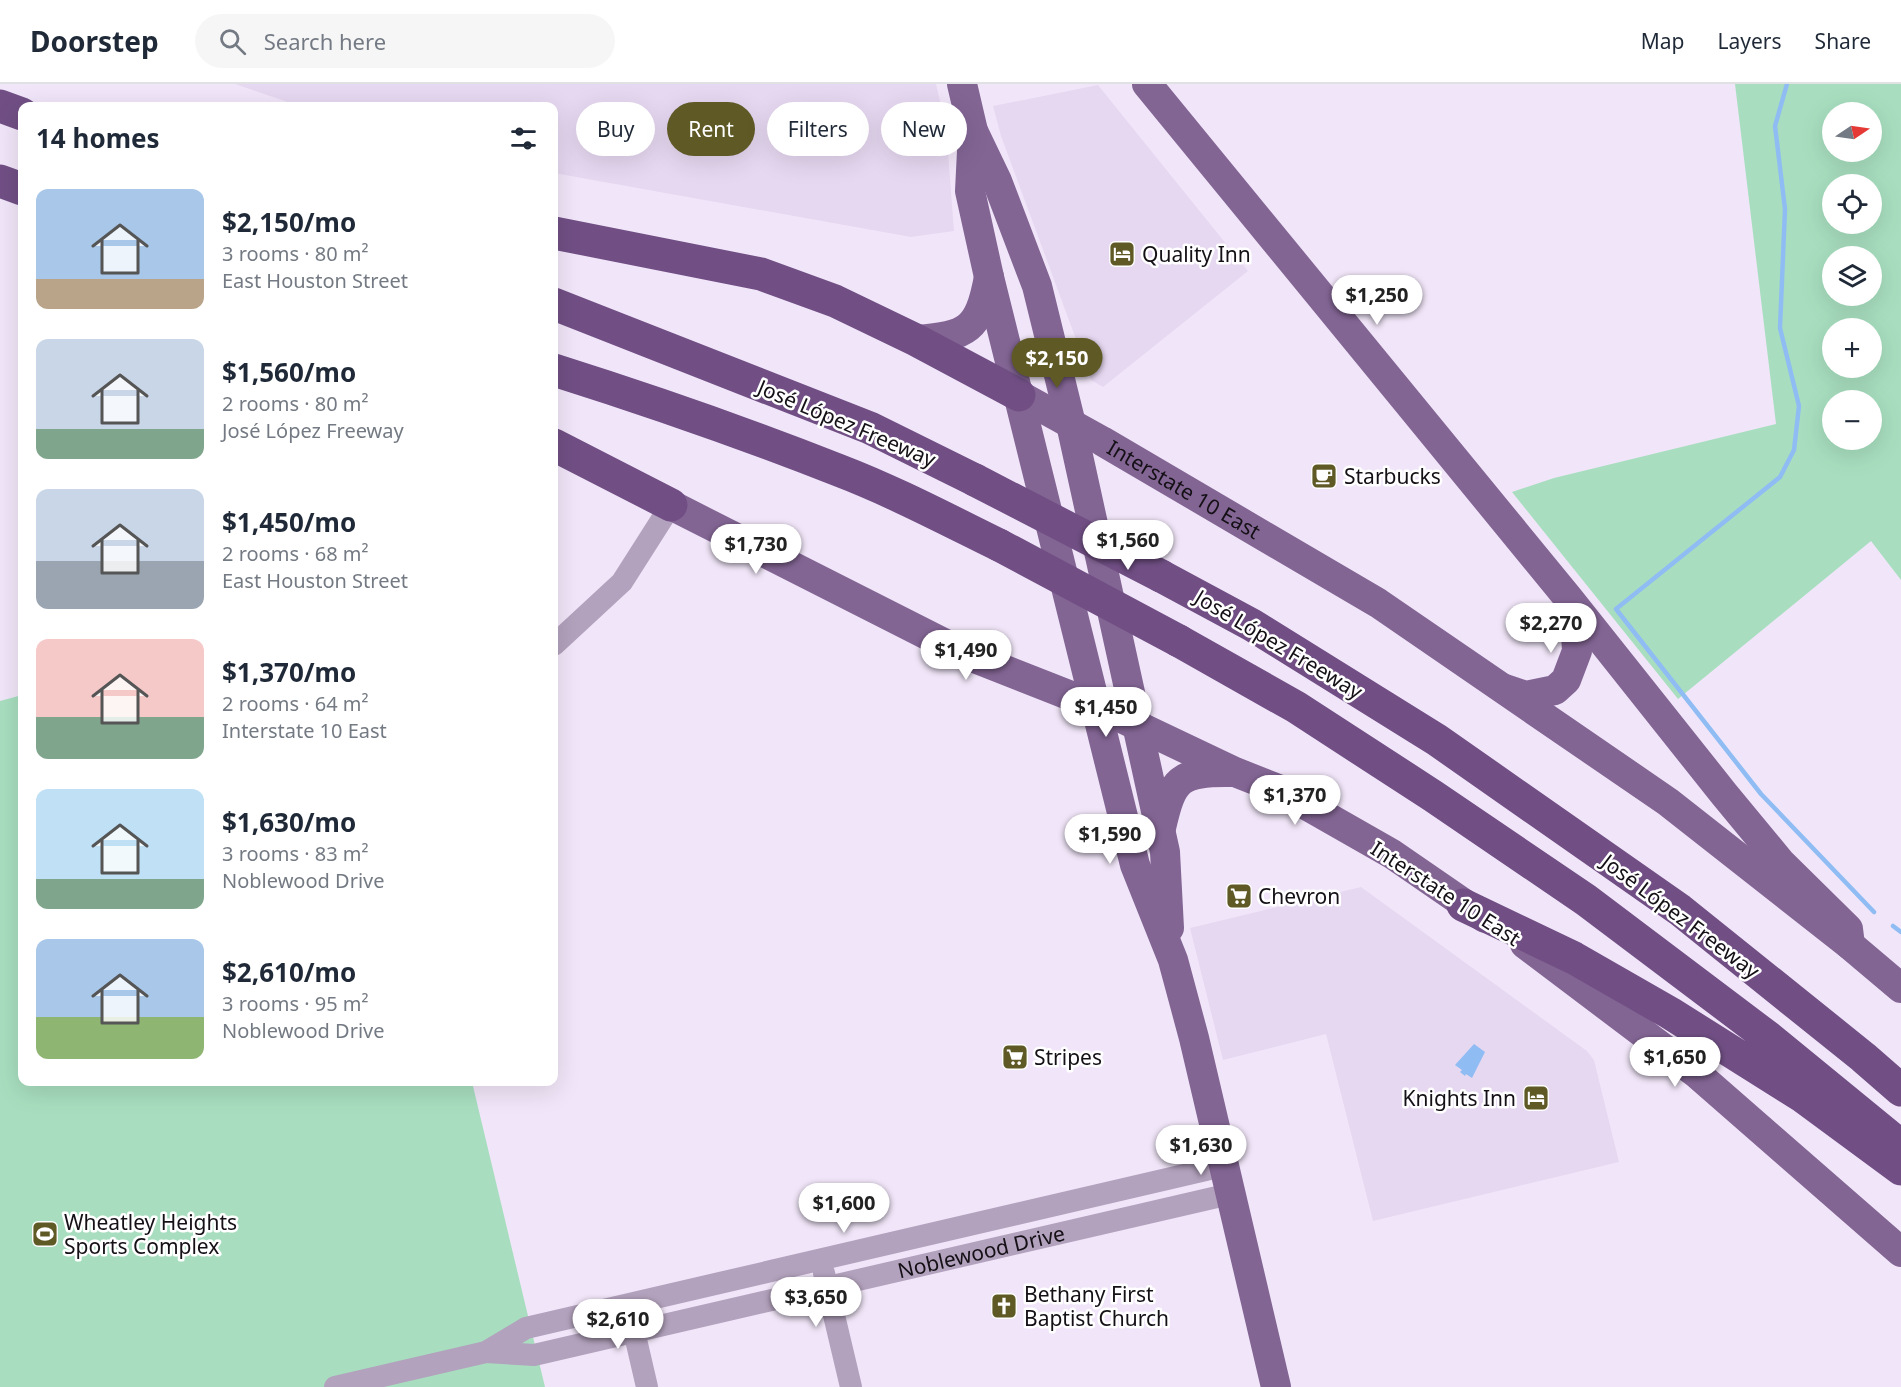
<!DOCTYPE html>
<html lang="en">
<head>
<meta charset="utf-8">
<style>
  :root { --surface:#fff; --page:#f6f6f7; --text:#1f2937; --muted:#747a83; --line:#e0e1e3; --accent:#5f5926 }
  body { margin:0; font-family:"Noto Sans",sans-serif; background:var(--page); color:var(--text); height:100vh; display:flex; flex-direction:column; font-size:22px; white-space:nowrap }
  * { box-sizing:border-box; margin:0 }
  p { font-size:20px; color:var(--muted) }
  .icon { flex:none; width:33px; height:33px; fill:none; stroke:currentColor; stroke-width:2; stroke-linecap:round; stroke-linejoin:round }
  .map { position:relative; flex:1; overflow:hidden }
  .sheet { position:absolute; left:18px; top:18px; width:540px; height:984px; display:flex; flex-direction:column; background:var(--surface); border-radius:12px; box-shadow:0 6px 24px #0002 }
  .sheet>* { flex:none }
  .guide { position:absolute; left:576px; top:18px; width:570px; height:54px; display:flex; gap:12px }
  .needle { width:39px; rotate:77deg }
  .tools { position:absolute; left:1822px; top:18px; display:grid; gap:12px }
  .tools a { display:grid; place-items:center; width:60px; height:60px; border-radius:50%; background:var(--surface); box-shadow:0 6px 24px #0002; font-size:30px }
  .price { position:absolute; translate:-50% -51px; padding:0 14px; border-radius:21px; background:#fff; color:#222; font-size:20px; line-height:39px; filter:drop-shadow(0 2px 3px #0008) }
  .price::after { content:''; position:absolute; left:50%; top:36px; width:18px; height:14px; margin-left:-9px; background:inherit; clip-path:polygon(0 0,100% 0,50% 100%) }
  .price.on { background:var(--accent); color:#fff }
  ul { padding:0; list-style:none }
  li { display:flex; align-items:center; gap:18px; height:150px; padding:0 18px }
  li span { display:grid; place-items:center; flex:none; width:168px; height:120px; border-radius:12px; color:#555 }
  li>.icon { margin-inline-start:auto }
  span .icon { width:72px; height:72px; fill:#fffc; stroke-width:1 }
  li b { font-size:26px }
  h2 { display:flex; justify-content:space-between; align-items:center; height:72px; padding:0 18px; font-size:26px }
  .tag { padding:0 21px; border-radius:27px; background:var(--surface); box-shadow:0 6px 24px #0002; font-size:21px; line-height:54px }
  .tag.on { background:var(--accent); color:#fff }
  header { display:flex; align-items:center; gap:36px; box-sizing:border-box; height:84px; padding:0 30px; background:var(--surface); border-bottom:2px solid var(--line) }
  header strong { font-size:28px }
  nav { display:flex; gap:33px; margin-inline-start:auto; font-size:21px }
  .search { width:420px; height:54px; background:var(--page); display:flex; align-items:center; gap:15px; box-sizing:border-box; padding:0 21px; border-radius:33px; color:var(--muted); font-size:22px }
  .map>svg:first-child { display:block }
  .built { fill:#e6d8f1 }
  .green { fill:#a8debf; fill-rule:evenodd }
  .water { fill:#90bcf4 }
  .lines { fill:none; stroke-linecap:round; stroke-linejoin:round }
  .stream { stroke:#90bcf4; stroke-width:4.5 }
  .minor { stroke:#b3a2bd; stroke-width:22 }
  .major { stroke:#836594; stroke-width:30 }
  .highway { stroke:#714f85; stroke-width:33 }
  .highway-bridge { stroke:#714f85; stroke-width:33 }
  .labels { text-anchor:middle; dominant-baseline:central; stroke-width:5; stroke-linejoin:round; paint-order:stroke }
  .poi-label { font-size:21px; fill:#141016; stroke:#fff; text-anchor:start }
  .street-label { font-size:21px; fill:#141016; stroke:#fff }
</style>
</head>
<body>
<header>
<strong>Doorstep</strong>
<div class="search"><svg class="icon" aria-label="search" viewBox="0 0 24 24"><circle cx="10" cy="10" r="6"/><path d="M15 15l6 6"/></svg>Search here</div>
<nav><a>Map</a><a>Layers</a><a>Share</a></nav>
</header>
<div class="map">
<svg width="1901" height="1303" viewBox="0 0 1901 1303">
  <rect width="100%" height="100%" fill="#f1e6f9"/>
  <path class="built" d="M235 0H936L946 42 954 147 911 153 554 89V22H299Z
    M1098 1 1248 187 1103 303 1091 296 1001 52 993 22Z
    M1361 803 1587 967 1594 976 1619 1078 1373 1137 1326 950 1223 976 1190 844Z"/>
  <path class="green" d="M1735 0H1901V496L1871 457 1678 615 1512 408 1554 394 1776 340ZM1833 28H1872V68H1833ZM1833 100H1872V140H1833ZM1833 172H1872V212H1833ZM1833 244H1872V284H1833ZM1833 316H1872V356H1833Z
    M22 611V998H472L545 1303H0V617Z"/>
  <path class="water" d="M1474 960 1485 968 1472 994 1466 990 1465 992 1460 988 1462 986 1455 981Z"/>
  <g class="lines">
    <path class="stream" d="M1787 0 1775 42 1785 125 1780 244 1799 322 1794 366 1780 393 1616 525 1761 710 1874 828
      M1893 842 1901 848"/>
    <g class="minor">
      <path d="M554 561 622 498 671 421"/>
      <path d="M824 1189 851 1303"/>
      <path d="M631 1234 647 1303"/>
      <path id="s1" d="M486 1268 534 1271 1230 1110"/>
      <path d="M335 1303 486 1268 526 1244 1223 1082"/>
    </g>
    <g class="major">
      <path d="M962 0 973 47 997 97 1037 202 1071 340 1165 768 1169 844"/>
      <path d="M1147 0 1569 515 1724 710 1781 779 1848 845 1850 861"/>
      <path d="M973 47 970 107 989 193 1135 781 1173 876 1194 954 1276 1303"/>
      <path d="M916 256C968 252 979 246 989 193"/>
      <path id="s2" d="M1019 311 1102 357 1378 519 1668 718 1850 861 1901 904"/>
      <path d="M671 421 967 571 1094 621 1235 688 1278 705 1392 770 1485 834"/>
      <path d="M1505 605 1526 612 1555 606 1566 596 1577 567 1576 550 1569 518"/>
      <path d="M1161 744C1172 695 1179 687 1231 688"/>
      <path d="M1525 860 1696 989 1901 1168"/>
    </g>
    <path class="highway" d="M0 22 22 30
      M0 97 22 105
      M554 149 761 190 835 217 916 256 1019 311
      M554 220 870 344 975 396
      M554 286C649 316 744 349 838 386 893 407 946 435 999 461
      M554 361 671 421
      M1161 492 1252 541 1437 656 1680 826 1863 973 1901 1006
      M1179 557 1296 623 1433 712 1586 816 1769 954 1901 1062
      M1463 821 1574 874 1670 929 1802 1012 1901 1085"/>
    <path class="highway-bridge" d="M975 396 1161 492
      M999 461 1179 557"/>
  </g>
  <defs>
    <symbol id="hotel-square" viewBox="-11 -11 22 22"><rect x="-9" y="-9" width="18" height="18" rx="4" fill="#5f5926" stroke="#fff"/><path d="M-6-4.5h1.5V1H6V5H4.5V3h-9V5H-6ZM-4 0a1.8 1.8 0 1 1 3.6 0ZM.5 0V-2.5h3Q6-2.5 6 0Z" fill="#fff"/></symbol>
    <symbol id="cafe-square" viewBox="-11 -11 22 22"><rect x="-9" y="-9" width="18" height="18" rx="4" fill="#5f5926" stroke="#fff"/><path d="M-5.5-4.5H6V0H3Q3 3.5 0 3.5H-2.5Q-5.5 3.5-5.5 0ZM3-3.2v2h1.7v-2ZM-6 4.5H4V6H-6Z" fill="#fff"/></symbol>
    <symbol id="supermarket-square" viewBox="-11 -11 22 22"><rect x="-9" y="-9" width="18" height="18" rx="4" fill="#5f5926" stroke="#fff"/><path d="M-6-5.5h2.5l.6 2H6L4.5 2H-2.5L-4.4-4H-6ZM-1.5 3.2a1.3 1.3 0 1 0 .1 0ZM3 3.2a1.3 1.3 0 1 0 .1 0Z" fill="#fff"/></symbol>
    <symbol id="stadium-square" viewBox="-11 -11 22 22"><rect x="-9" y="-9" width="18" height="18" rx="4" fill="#5f5926" stroke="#fff"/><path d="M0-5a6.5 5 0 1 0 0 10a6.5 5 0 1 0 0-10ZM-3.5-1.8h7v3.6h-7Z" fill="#fff"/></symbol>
    <symbol id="church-square" viewBox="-11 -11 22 22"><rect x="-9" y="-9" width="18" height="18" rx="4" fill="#5f5926" stroke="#fff"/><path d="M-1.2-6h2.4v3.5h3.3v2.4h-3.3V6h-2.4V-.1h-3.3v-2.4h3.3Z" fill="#fff"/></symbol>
  </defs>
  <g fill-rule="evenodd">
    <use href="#hotel-square" x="1107" y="155" width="30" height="30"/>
    <use href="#cafe-square" x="1309" y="377" width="30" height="30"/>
    <use href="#supermarket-square" x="1224" y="797" width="30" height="30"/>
    <use href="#supermarket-square" x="1000" y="958" width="30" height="30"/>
    <use href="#hotel-square" x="1521" y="999" width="30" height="30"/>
    <use href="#stadium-square" x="30" y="1135" width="30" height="30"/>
    <use href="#church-square" x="989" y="1207" width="30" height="30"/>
  </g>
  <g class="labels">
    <g class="poi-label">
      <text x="1142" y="170">Quality Inn</text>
      <text x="1344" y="392">Starbucks</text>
      <text x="1258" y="812">Chevron</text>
      <text x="1034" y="973">Stripes</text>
      <text x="1516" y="1014" text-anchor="end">Knights Inn</text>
      <text x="64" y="1138">Wheatley Heights<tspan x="64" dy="24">Sports Complex</tspan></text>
      <text x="1024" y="1210">Bethany First<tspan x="1024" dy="24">Baptist Church</tspan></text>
    </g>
    <g class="street-label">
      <text transform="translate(847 339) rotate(23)">José López Freeway</text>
      <text stroke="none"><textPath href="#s2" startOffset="190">Interstate 10 East</textPath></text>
      <text transform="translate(1279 560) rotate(31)">José López Freeway</text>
      <text transform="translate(1446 809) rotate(33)">Interstate 10 East</text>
      <text transform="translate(1681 832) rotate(37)">José López Freeway</text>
      <text stroke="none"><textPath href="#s1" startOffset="507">Noblewood Drive</textPath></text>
    </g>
  </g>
</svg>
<div class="tools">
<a><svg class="needle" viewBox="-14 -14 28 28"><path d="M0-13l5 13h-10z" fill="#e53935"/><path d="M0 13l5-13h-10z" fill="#747a83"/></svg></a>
<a><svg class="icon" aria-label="locate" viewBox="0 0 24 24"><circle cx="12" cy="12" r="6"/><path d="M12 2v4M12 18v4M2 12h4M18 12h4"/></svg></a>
<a><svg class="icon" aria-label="layers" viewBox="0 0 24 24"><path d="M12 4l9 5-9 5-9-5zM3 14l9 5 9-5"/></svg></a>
<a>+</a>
<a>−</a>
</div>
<b class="price" style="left:1377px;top:242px">$1,250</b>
<b class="price on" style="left:1057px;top:305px">$2,150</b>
<b class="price" style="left:1128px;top:487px">$1,560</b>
<b class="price" style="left:756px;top:491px">$1,730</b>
<b class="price" style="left:1551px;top:570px">$2,270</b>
<b class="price" style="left:966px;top:597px">$1,490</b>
<b class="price" style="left:1106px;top:654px">$1,450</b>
<b class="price" style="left:1295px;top:742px">$1,370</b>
<b class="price" style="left:1110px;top:781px">$1,590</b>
<b class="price" style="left:1675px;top:1004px">$1,650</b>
<b class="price" style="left:1201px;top:1092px">$1,630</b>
<b class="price" style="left:844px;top:1150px">$1,600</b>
<b class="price" style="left:816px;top:1244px">$3,650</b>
<b class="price" style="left:618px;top:1266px">$2,610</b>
<div class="guide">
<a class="tag">Buy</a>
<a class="tag on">Rent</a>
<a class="tag">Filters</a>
<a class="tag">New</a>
</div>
<section class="sheet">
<h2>14 homes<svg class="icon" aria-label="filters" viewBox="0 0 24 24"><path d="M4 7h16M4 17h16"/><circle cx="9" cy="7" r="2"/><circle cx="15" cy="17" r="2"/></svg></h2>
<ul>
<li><span style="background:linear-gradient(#a9c7e8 75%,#b9a48a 0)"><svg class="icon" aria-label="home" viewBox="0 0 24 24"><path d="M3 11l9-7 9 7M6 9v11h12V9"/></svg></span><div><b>$2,150/mo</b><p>3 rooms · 80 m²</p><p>East Houston Street</p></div></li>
<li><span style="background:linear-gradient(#c9d6e8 75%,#7fa58c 0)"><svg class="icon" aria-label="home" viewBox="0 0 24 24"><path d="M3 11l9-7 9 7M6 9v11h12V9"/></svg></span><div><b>$1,560/mo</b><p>2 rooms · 80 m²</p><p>José López Freeway</p></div></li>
<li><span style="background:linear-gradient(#c9d6e8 60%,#9aa5b1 0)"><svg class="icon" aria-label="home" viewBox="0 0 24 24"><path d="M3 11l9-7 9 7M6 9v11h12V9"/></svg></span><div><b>$1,450/mo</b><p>2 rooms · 68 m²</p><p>East Houston Street</p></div></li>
<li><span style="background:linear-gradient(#f6c9c9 65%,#7fa58c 0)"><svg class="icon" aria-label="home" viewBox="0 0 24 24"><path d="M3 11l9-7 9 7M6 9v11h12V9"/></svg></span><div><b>$1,370/mo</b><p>2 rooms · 64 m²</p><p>Interstate 10 East</p></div></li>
<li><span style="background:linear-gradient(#bfe0f5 75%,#7fa58c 0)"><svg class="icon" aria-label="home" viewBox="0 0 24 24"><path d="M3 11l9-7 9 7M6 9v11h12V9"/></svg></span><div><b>$1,630/mo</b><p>3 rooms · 83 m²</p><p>Noblewood Drive</p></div></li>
<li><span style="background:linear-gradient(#a9c7e8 65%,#8fb573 0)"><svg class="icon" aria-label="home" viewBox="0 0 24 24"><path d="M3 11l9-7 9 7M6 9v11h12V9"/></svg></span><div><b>$2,610/mo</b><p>3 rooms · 95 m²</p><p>Noblewood Drive</p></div></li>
</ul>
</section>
</div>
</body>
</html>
